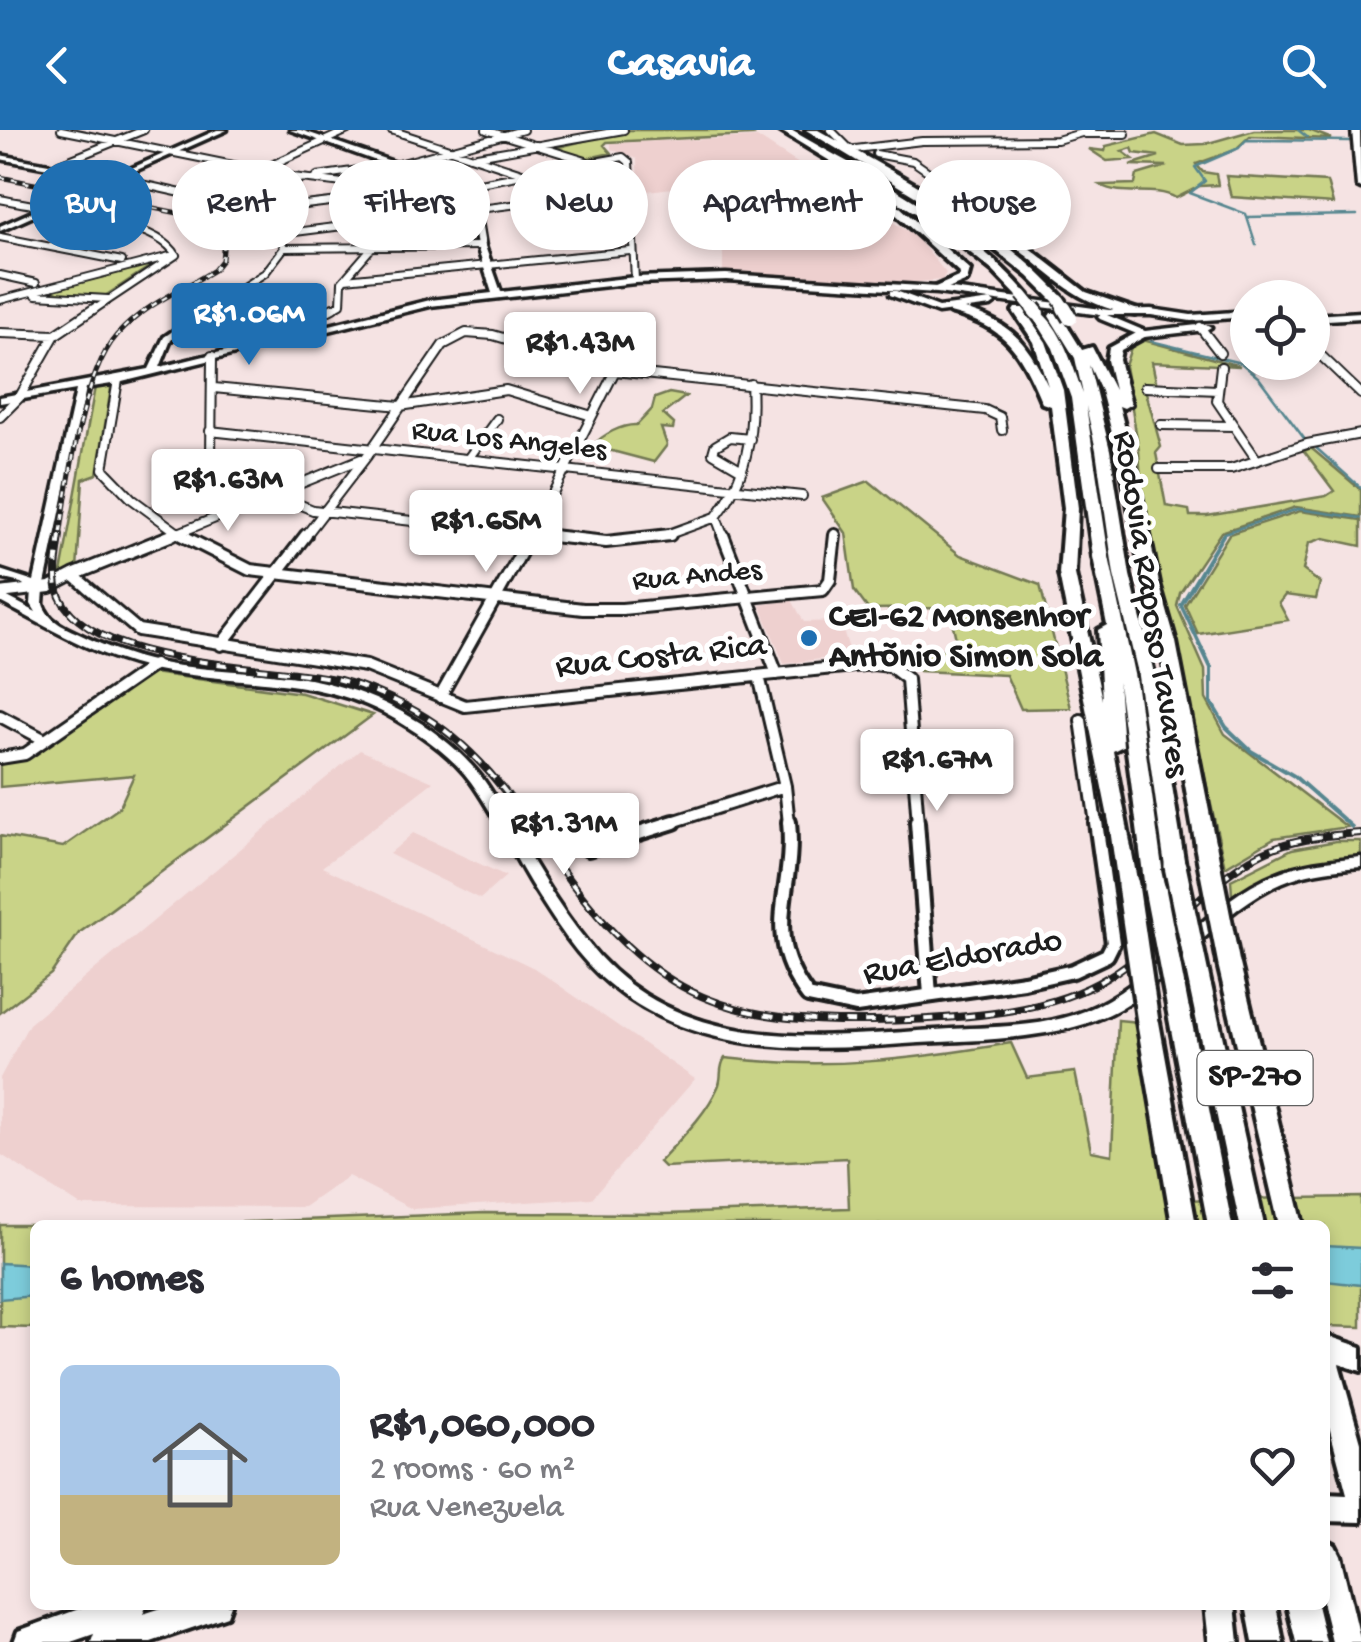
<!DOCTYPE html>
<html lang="en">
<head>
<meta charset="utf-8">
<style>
  :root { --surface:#fff; --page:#f7f7f7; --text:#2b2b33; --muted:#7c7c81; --line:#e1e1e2; --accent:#1f6fb2 }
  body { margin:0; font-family:"Gochi Hand",sans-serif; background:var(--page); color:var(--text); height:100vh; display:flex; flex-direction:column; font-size:38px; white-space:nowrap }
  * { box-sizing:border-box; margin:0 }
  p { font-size:32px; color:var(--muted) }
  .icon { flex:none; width:55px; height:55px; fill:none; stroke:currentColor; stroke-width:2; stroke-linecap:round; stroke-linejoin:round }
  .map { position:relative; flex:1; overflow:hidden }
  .drawer { position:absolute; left:30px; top:1090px; width:1300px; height:390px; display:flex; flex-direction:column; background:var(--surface); border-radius:15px; box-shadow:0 5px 15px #0003 }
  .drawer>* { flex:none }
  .hud { position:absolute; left:30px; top:30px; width:1302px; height:90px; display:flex; gap:20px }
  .controls { position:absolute; left:1230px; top:150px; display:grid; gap:20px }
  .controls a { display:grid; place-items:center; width:100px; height:100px; border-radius:50%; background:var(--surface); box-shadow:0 5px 15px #0003; font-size:50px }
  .price { position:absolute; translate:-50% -85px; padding:0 22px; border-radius:10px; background:#fff; color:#222; font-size:32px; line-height:65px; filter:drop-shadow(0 2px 5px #0008) }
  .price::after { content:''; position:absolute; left:50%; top:60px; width:30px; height:22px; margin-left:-15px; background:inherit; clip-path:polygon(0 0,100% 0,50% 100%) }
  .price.selected { background:var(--accent); color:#fff }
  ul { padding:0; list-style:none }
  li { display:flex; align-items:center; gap:30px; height:250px; padding:0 30px }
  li+li { border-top:2px solid var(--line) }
  li span { display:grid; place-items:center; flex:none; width:280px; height:200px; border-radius:15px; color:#555 }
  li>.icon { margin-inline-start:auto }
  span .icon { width:120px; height:120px; fill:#fffc; stroke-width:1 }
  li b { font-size:42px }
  h2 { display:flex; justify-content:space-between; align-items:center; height:120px; padding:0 30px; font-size:42px }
  .chip { padding:0 35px; border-radius:45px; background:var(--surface); box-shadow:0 5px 15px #0003; font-size:35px; line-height:90px }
  .chip.selected { background:var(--accent); color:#fff }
  header { display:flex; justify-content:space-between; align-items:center; height:130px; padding:0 30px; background:var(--accent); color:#fff; font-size:45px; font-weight:700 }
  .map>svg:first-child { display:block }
  .built { fill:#eed0cf }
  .green { fill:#c9d387; stroke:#727852; stroke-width:2.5 }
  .water { fill:#7dccdb; stroke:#56868f; stroke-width:2.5 }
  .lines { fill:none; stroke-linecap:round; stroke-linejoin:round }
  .stream-far1 { stroke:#56868f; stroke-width:2.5 }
  .stream { stroke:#56868f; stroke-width:4 }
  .street-far3-casing { stroke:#1c1c1c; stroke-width:10 }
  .street-far2-casing { stroke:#1c1c1c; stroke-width:12 }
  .street-far1-casing { stroke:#1c1c1c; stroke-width:16 }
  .street-casing { stroke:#1c1c1c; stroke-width:20 }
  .secondary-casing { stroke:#1c1c1c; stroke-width:7 }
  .highway-casing { stroke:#1c1c1c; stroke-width:8 }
  .street-far3 { stroke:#fff; stroke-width:6 }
  .street-far2 { stroke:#fff; stroke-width:8 }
  .street-far1 { stroke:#fff; stroke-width:10 }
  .street { stroke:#fff; stroke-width:12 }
  .secondary { fill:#fff; fill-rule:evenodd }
  .highway { fill:#fff; fill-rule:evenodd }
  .rail-far1-casing { stroke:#1c1c1c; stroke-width:5 }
  .rail-casing { stroke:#1c1c1c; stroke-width:8 }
  .rail-far1 { stroke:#fff; stroke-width:2.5; stroke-dasharray:6; stroke-linecap:butt }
  .rail { stroke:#fff; stroke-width:4; stroke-dasharray:10; stroke-linecap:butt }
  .highway-bridge-far2-casing { stroke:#1c1c1c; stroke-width:15; stroke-linecap:butt }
  .highway-bridge-far1-casing { stroke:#1c1c1c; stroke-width:19; stroke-linecap:butt }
  .highway-bridge-casing { stroke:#1c1c1c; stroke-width:29; stroke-linecap:butt }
  .highway-bridge-far2 { stroke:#fff; stroke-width:11 }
  .highway-bridge-far1 { stroke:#fff; stroke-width:14 }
  .highway-bridge { stroke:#fff; stroke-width:21 }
  .poi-dot { fill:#1f6fb2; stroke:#fff; stroke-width:4 }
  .labels { text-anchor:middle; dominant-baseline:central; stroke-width:10; stroke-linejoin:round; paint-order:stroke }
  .far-street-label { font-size:30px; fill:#1c1c1c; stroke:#fff }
  .shield { fill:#fff; stroke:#606060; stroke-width:2.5 }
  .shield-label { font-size:32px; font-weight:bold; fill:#1c1c1c }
  .street-label { font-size:35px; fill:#1c1c1c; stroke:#fff }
  .poi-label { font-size:35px; font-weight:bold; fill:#1c1c1c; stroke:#fff; text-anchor:start }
</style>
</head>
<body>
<header><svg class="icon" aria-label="back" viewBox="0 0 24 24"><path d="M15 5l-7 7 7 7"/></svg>Casavia<svg class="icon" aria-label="search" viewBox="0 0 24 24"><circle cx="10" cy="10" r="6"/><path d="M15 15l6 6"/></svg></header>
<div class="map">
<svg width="1361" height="1512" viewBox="0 0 1361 1512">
  <rect width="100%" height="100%" fill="#f5e3e3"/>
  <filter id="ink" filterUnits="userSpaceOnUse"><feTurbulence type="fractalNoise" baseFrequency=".01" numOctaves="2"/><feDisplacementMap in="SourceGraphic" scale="20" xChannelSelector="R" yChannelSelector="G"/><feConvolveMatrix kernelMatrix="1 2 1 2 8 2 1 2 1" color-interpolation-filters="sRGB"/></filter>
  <g filter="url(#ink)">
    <path class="built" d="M757 7 811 42 638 62 637 29 611 19V13Z
      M814 43 915 106 946 143 942 150 905 153 723 142V55Z
      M792 470 804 492 840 491 851 525 784 534 760 475Z
      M360 620 433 652 322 737 534 838 695 949 592 1068 412 1079 348 1046 304 1077 81 1076 0 1024V948L29 894Z
      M413 703 506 746 480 769 389 724Z"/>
    <path class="green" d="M627 0H743L752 5 607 12 604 15 611 23 584 29 555 18Z
      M1254 0H1309L1332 9 1250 6 1235 20 1196 34 1203 42 1216 44 1218 55 1200 56 1176 68C1153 55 1124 68 1100 55L1135 54 1137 45 1167 36 1130 35 1159 26 1134 23 1132 18 1122 21 1133 29 1107 31 1089 19 1105 21 1106 16 1156 4 1183 15 1205 14Z
      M1226 46 1327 52 1333 74 1231 67Z
      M155 133 105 166 46 162 47 161Z
      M1143 210 1240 236 1152 232 1157 256 1144 255 1161 317 1156 323 1166 376 1189 380 1190 386H1207L1326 366 1334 361 1304 321 1311 318 1361 360V387L1296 377 1221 402 1180 463 1177 476 1205 540 1206 569 1225 604 1347 697 1274 708 1225 737 1142 368 1139 321 1125 236 1131 217Z
      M105 255 111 258 97 344 83 349 77 440 61 443 95 257Z
      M669 263 686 266 663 284 674 294 673 299 661 298 667 315 654 332 593 316C601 305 623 294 637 295L652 279 655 268Z
      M869 351 960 425 1040 455 1071 578 1021 579 1006 545 920 541 915 522 958 518 949 478 868 479 854 460 846 403 822 368Z
      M1300 381 1361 390V416L1324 408 1309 413 1303 440 1320 453 1316 469 1285 465 1279 473 1288 490 1198 504 1185 475 1229 404Z
      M152 543 302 563 373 585 79 803 51 844 0 883V706L63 717 119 678 134 645 0 657V632L28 629Z
      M1336 711H1361V729C1312 728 1275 742 1232 765L1231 750 1292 719Z
      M1118 890 1138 892 1170 1070 1361 1067V1197L1325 1196V1095H169L485 1083 665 1084 849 1078 847 1028 664 1037 659 1032C680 1009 705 986 718 957 723 947 718 938 725 928 827 940 910 930 1011 913L1027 948 1075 942 1091 1021 1112 1025Z
      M0 1095H59H35V1198L0 1197Z"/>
    <path class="water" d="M1325 1116 1361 1118V1155L1325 1151Z
      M0 1133 35 1135V1166L0 1169Z"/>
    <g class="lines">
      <path class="stream-far1" d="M1298 0 1307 7
        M1247 87 1357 85
        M1256 115 1246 84 1190 63 1205 51 1195 37 1239 18 1246 10 1352 11
        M1151 211 1241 233 1259 248 1306 311
        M1314 316 1361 358
        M1221 408 1224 403 1298 379 1361 388"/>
      <path class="stream" d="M1223 405 1181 475 1211 538V572L1226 597 1251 621 1294 646 1352 697"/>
      <defs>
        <path id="street-far3" d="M61 0 293 47 343 53 381 65 394 92 342 152 341 174 328 181
          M391 0 528 45 579 101 628 104
          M486 0 586 31
          M831 0 852 21
          M1085 4H1126
          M847 20 922 11 1057 10 1092 0
          M876 24 913 31 963 66
          M477 26 624 0
          M52 37 144 0
          M317 46 395 35 523 0
          M114 48 226 73 279 104 284 118 265 143 220 172
          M204 66 348 0
          M0 69C40 78 157 89 176 125L92 181
          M226 73 299 50
          M246 82 457 57 623 27 629 32 635 150
          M279 104 632 60
          M0 107 122 131
          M284 118 481 116
          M0 145 36 153
          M345 149 630 121
          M36 165 108 169
          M0 170 170 126"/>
        <path id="street-far2" d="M1200 197 1220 223
          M0 203 55 205
          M269 212 333 178
          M1312 217 1361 264
          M212 226 211 329 276 365 313 380 566 408
          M1221 237 1217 271 1257 330
          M118 250 103 339 132 369 185 408
          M1145 257 1218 260
          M214 258 400 276 506 260 592 286
          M0 287 19 268 55 205 95 178
          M1161 295 1234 296
          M210 301 802 366
          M467 330 497 289
          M1159 339H1231L1307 314 1361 304
          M742 340 713 323 715 316 730 307 750 309
          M166 408 361 329
          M304 408 367 326 443 215 466 203 493 205 615 241 985 280 1000 287 1002 300
          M530 408 615 241
          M658 408 716 387
          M724 408 716 387C747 348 754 303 751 254"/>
        <path id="street-far1" d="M181 405 250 440 583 479H622L823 460 830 450 835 405
          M543 405 606 412 670 405
          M723 405 777 544
          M73 445 172 405
          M0 463 50 457 73 445 138 500 366 536 465 576 873 534 890 536 907 549 918 694
          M221 515 306 405
          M440 567 531 405
          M0 586 45 610
          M1081 590 1096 694
          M0 628 25 624 154 535
          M785 656 789 694
          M666 694 785 656 759 546"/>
        <path id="street" d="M789 692C796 762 759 802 808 866L856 876 1024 852 1073 841 1107 825 1113 813 1096 692
          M917 692 930 865
          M588 719 674 692"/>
        <path id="secondary" d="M217 0H227L0 101V96L107 49 0 29V25L114 46Z
          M290 0H301L460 55 479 80 485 116 501 162 635 147 726 144 937 157 1109 180 1151 179 1191 185 1248 181V187L1191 191 1151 185H1107L1145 201 1206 194 1211 197 1206 200 1144 207 1100 189 1098 187 1101 185 937 163 726 150 635 153 430 176 118 253 86 258 44 459C44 461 43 473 43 474 48 490 64 497 77 503 108 518 139 530 173 535 227 543 283 540 335 555 389 570 443 600 479 644 494 662 504 684 516 704 541 746 566 789 599 826 692 927 828 906 951 899 999 896 1052 898 1096 876 1164 842 1206 771 1277 743 1304 732 1333 730 1361 727V737C1337 739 1314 741 1291 749 1222 774 1182 841 1121 878 1098 891 1072 899 1046 903 999 911 951 911 904 914 802 922 692 924 609 854 577 828 553 789 531 754 511 721 494 684 471 652 450 623 415 600 384 583 311 545 231 555 152 539 97 527 49 498 0 472V463L36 482 31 474 32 460 21 453 0 448V440L34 451 76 260 0 273V267L149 239 164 207 220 169 326 196 430 170 492 163 477 116 471 80 454 59ZM222 175 318 198 160 237 171 210Z
          M1352 0H1360L1361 58 1357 56Z
          M890 161H896L939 177 991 170 995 173 991 176 938 183 890 165Z
          M1361 182V188L1312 191V185Z"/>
        <path id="highway" d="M779 0H791C874 48 965 91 1028 165L1018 167 993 141 937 96Z
          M806 0H818C904 48 999 95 1065 170L1055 173 1028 146 969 99Z
          M892 77H900L970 140 967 151 941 162H933V158L958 147 960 143 892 81Z
          M1011 110H1019L1086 162 1141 181 1135 185C1075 174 1057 148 1011 114Z
          M954 176C1007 190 1025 207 1048 256L1034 212 1013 181 1015 178H1023L1046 212 1063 260 1078 378 1075 444 1102 570 1098 500 1107 495 1093 427 1071 268 1053 218 1031 183 1037 179C1062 196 1073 237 1083 264L1075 228 1049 186 1051 183H1059L1082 220 1092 217 1114 260 1107 230 1109 218 1140 201 1150 204 1121 220 1119 230 1131 274 1124 278 1119 276 1136 341 1159 453 1176 512 1216 717 1206 723 1196 717 1160 512 1143 453 1122 341 1101 261 1089 235 1110 320 1130 445 1153 539 1185 736 1175 743 1165 736 1137 539 1114 445 1096 320 1086 276 1109 427 1137 558 1165 759 1162 764H1148L1145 759 1118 552 1123 616 1113 621 1138 755 1128 762 1118 755 1109 692 1059 444 1064 378 1051 276 1042 273C1020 221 1007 197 950 183L948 180Z
          M1229 826 1236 829 1240 834 1303 1095H1279L1218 834 1222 829Z
          M1200 847 1208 849 1211 855 1264 1095H1240L1189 855 1192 849Z
          M1178 870 1186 872 1189 878 1232 1095H1208L1167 878 1170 872Z
          M1148 884 1156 886 1159 892 1196 1095H1172L1137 892 1140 886Z
          M1325 1205 1361 1217V1241L1339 1234 1361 1312V1392L1325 1391V1363L1347 1364 1325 1281Z
          M1325 1410 1335 1415 1340 1425 1361 1512H1332L1323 1475Z
          M90 1475H147L143 1484 171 1475H231L227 1486 151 1512H91L94 1504 71 1512H14L18 1501Z
          M1205 1475H1235L1239 1512H1209Z
          M1246 1475H1276L1283 1512H1253Z
          M1287 1475H1317L1326 1512H1296Z"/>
      </defs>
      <use href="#street-far3" class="street-far3-casing"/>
      <use href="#street-far2" class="street-far2-casing"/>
      <use href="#street-far1" class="street-far1-casing"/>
      <use href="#street" class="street-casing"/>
      <use href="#secondary" class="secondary-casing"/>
      <use href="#highway" class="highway-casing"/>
      <use href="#street-far3" class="street-far3"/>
      <use href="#street-far2" class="street-far2"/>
      <use href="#street-far1" class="street-far1"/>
      <use href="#street" class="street"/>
      <use href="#secondary" class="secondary"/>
      <use href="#highway" class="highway"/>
      <defs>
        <path id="rail-far1" d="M0 47 183 84 210 94 224 109 222 130 214 140C182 160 142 176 117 205 83 243 67 357 60 408"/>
        <path id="rail" d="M60 405C58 424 52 449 60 467 93 539 274 534 340 550 363 556 386 566 406 576 465 606 502 654 539 708 649 868 715 898 909 890 973 887 1052 882 1108 847 1169 810 1208 743 1276 717 1303 707 1332 705 1361 703"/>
      </defs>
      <use href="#rail-far1" class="rail-far1-casing"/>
      <use href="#rail" class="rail-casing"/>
      <use href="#rail-far1" class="rail-far1"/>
      <use href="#rail" class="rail"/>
      <defs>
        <path id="highway-bridge-far2" d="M1022 165 1035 181
          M1059 170 1066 181"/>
        <path id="highway-bridge-far1" d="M1033 178 1037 183
          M1064 178 1070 188"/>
        <path id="highway-bridge" d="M1206 717 1229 834
          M1175 736 1200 855
          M1128 755 1148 892
          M1155 759 1178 878"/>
      </defs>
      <use href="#highway-bridge-far2" class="highway-bridge-far2-casing"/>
      <use href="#highway-bridge-far1" class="highway-bridge-far1-casing"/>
      <use href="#highway-bridge" class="highway-bridge-casing"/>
      <use href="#highway-bridge-far2" class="highway-bridge-far2"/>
      <use href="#highway-bridge-far1" class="highway-bridge-far1"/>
      <use href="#highway-bridge" class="highway-bridge"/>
    </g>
  </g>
  <circle class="poi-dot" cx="809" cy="508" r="10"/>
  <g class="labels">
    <g class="far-street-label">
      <text transform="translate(509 312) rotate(6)">Rua Los Angeles</text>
      <text transform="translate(697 447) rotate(-5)">Rua Andes</text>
    </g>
    <rect class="shield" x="1197.5" y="921" width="115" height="54" rx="8"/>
    <g class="shield-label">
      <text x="1255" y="948">SP-270</text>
    </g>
    <g class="street-label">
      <text transform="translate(1149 474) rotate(81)">Rodovia Raposo Tavares</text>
      <text transform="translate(661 528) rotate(-6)">Rua Costa Rica</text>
      <text transform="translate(963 829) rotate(-10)">Rua Eldorado</text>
    </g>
    <g class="poi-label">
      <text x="829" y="488">CEI-62 Monsenhor<tspan x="829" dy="40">Antõnio Simon Sola</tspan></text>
    </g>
  </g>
</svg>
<div class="controls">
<a><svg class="icon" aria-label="locate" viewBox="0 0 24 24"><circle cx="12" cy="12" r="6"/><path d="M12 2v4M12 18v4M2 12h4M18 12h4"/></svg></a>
</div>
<b class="price selected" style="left:249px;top:238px">R$1.06M</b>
<b class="price" style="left:580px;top:267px">R$1.43M</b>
<b class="price" style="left:228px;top:404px">R$1.63M</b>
<b class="price" style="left:486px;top:445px">R$1.65M</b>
<b class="price" style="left:937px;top:684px">R$1.67M</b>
<b class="price" style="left:564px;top:748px">R$1.31M</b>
<div class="hud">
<a class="chip selected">Buy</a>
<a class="chip">Rent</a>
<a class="chip">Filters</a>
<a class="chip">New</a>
<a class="chip">Apartment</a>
<a class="chip">House</a>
</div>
<section class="drawer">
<h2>6 homes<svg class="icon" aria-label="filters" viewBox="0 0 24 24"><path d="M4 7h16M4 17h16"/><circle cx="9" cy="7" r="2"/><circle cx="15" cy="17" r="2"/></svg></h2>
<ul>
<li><span style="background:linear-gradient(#a9c7e8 65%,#c2b280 0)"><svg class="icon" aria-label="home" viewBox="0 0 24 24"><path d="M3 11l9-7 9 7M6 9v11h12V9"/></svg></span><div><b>R$1,060,000</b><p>2 rooms · 60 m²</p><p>Rua Venezuela</p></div><svg class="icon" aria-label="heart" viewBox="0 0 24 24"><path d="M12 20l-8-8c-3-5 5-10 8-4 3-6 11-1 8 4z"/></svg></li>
</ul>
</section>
</div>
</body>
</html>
